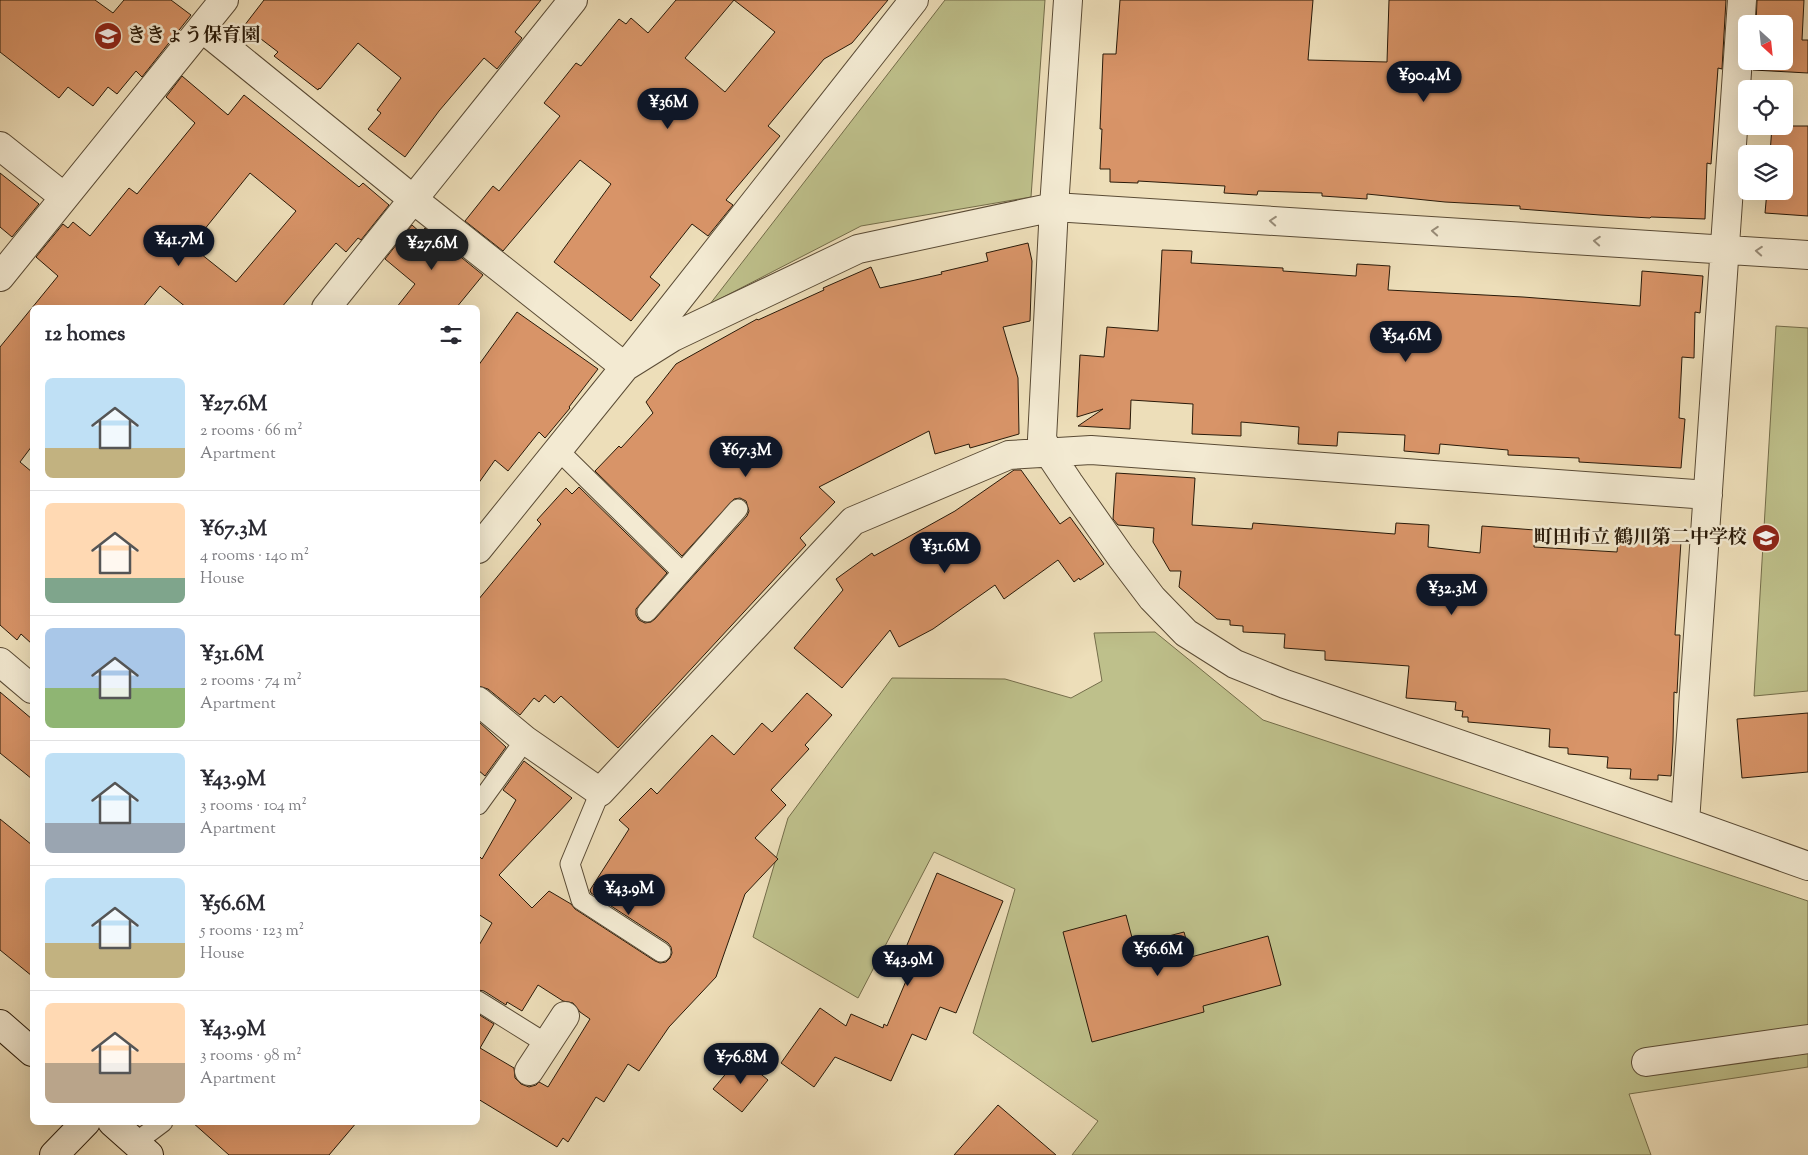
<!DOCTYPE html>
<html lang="en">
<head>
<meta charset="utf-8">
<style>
  :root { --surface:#fff; --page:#f2f2f3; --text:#2b2b33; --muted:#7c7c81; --line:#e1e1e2; --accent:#111827 }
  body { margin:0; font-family:"Sorts Mill Goudy","Noto Serif JP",serif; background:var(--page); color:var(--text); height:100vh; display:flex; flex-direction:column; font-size:19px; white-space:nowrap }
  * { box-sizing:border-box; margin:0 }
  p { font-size:16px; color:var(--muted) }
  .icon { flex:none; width:28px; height:28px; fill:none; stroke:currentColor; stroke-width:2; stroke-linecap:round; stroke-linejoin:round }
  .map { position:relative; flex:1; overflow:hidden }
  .drawer { position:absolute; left:30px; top:305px; width:450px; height:820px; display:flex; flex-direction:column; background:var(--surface); border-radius:8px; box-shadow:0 5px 20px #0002 }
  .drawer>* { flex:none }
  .needle { width:32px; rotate:153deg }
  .tools { position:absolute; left:1738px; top:15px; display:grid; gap:10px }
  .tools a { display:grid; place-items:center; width:55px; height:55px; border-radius:8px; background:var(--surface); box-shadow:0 5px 20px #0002; font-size:25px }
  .price { position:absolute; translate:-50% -42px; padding:0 11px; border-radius:18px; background:var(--accent); color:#fff; font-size:16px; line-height:32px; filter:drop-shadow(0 1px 2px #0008) }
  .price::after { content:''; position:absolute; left:50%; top:30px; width:15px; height:11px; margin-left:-8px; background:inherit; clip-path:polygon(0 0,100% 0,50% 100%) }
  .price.on { background:#222; color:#fff }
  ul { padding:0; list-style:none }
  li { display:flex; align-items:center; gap:15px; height:125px; padding:0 15px }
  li+li { border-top:1px solid var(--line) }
  li span { display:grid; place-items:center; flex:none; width:140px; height:100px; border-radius:8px; color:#555 }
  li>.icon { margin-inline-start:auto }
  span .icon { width:60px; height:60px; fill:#fffc; stroke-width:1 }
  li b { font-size:21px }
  h2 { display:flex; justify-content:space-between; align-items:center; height:60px; padding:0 15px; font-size:21px }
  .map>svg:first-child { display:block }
  .green { fill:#bec08b; stroke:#746d4a }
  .building { fill:#d89468; stroke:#291a09; fill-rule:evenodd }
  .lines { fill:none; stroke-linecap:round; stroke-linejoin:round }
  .lane-casing { stroke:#5a4b35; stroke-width:21 }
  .street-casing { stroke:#5a4b35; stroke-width:30 }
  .secondary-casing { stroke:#291a09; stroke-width:30 }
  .lane { stroke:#f3ead2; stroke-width:19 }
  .street { stroke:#f3ead2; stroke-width:28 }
  .secondary { stroke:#f3ead2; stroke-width:28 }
  .oneway { stroke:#988c78 }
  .labels { text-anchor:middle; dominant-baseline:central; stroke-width:5; stroke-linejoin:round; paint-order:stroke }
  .poi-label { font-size:19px; font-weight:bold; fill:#291a09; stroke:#f3ead2; text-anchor:start }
</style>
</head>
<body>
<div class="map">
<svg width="1808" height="1155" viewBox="0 0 1808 1155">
  <rect width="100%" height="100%" fill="#eddeb9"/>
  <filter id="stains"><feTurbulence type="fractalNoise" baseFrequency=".004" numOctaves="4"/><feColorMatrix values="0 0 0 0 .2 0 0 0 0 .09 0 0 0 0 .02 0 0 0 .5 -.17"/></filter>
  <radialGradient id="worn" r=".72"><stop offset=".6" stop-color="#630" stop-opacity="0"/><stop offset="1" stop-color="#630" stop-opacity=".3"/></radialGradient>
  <path class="green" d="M945 0H1045L1031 197 861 226 710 304Z
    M1776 326 1808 328V691L1754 696Z
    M1155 632 1263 720 1808 901V1067L1629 1094 1651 1155H1072L1098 1121 973 1033 1015 889 934 852 858 998 753 937 788 818 892 678 1005 679 1071 698 1102 681 1094 633Z"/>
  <path class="building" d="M0 0H95L113 13 124 0H171L191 15 142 77 136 71 117 94 108 87 93 106 68 87 59 98 0 52Z
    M264 0H541L515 32 522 38 497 69 484 58 439 111 405 157 368 129 381 113 377 110 401 78 358 43 320 89 319 88 318 90 274 56 278 52 244 26Z
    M676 0H888L852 43 824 59 768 126 780 136 726 200 733 205 708 236 692 224 650 277 660 285 631 321 554 262 611 184 580 160 503 251 465 221 493 186 499 191 560 116 544 103 576 63 581 66 619 19 626 24 631 18 648 33ZM734 0 775 32 725 92 685 58Z
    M1120 0H1313L1308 60 1387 62 1389 0H1726L1722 69 1718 68 1711 164 1707 163 1705 219 1651 217 1650 218 1600 215 1520 209V206L1445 202 1367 194V199L1322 196V193L1258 191 1257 195 1224 193 1225 186 1138 181V183L1110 182V169H1100L1102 129H1100L1103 54H1116Z
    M1757 0H1804L1802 40H1808V73L1753 70V61H1784V24H1756Z
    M182 76 228 115 244 95 359 187 363 183 389 205 361 240 358 238 346 252 336 243 281 308H187L160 286 142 308H32V446L20 462 32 472V644L21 634 17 640 0 625V347L58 276 36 257 63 224 68 228 73 222 90 236 129 188 137 194 195 123 166 97ZM250 173 296 211 236 282 191 246Z
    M1772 126H1808V216L1765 213 1767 191H1784V154H1770Z
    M0 173 39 204 12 237 0 227Z
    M412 225 421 233 425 228 483 275 456 308H396L415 284 385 259Z
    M1028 243 1032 261 1030 321 1003 327 1018 378 1019 434 970 448 969 444 935 454 929 431 819 487 835 502 800 538 806 545 618 748 561 696 554 703 545 695 539 702 534 698 520 715 488 689 478 686V600L541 524 537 520 566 488 572 494 579 487 667 573 636 609V615L639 620 645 623 651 622 655 619 747 516 749 511 746 501 740 498 734 499 682 556 595 471 619 446 621 448 653 413 646 402 676 364 757 319 758 320 824 290 823 288 871 267 880 288 942 274 941 272 988 261 986 253Z
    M1162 250 1192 251 1191 263 1283 268V271L1356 276 1357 264 1390 266 1388 290 1523 297 1640 306 1642 271 1703 276 1700 313 1695 312 1694 358 1682 357 1679 418 1685 419 1681 468 1579 462V458L1508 455V450L1440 444 1439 454 1404 451 1405 435 1338 432 1337 446 1298 444 1299 427 1241 422V436L1192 434 1193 404 1131 400 1130 429 1078 426 1103 409 1077 417 1080 355 1104 357 1107 327 1158 331Z
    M517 312 598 369 569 407 570 408 545 438 539 432 508 471 495 460 478 484V366Z
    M1014 470H1021L1060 524 1070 517 1104 564 1080 580 1079 578 1074 582 1058 560 1004 599 995 585 933 629 899 647 890 630 842 688 794 648 843 590 836 579 872 553 874 556 955 511Z
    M1116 473 1195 478 1192 525 1252 529 1253 523 1395 534 1396 523 1429 525 1428 547 1480 553 1482 526 1535 530 1534 547 1617 552 1618 542 1635 543 1636 539 1681 541 1675 635H1680L1677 693 1674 692 1673 742 1671 776 1658 775V780L1630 779 1631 769 1607 768 1608 757 1568 754V748L1549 747 1550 729 1468 722V717H1462L1463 711 1455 710 1456 702 1406 698 1409 666 1325 660V651L1284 648 1285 634 1243 632V626L1230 625V620L1217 619 1179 587 1181 571H1170L1153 542 1154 528 1118 525 1113 519Z
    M0 692 32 719V779L0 753Z
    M807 693 832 715 805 745 809 749 771 790 786 805 755 838 778 859 745 894 716 977 669 1027 639 1071 628 1064 604 1102 596 1097 568 1142 563 1138 557 1147 478 1099V1014L494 1024 480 1048 514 1068 515 1078 521 1084 529 1087 536 1085 539 1082 548 1087 590 1019 580 1012 573 1003 563 1001 538 985 522 1011 507 1002 506 1005 484 991 478 990V947L492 923 478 914V855L482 859 516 800 503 790 524 761 572 798 499 875 532 908 549 891 571 904 575 909 655 961 660 963 666 962 670 958 672 953 671 947 668 943 591 893 590 890 629 829 619 820 651 788 657 794 712 735 734 755 762 723 772 732Z
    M1808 713V772L1742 778 1737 719Z
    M478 721 506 747 485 776 478 770Z
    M0 819 32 845V976L0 950Z
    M937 873 1003 901 956 1013 940 1007 926 1040 912 1034 891 1081 835 1057 814 1087 781 1063 820 1008 846 1026 851 1014 883 1028 884 1024 887 1026 914 962 902 957Z
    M1126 915 1134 945 1184 932 1191 957 1268 936 1281 985 1203 1006 1204 1012 1092 1042 1063 932Z
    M740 1057 768 1080 742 1112 713 1089Z
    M998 1105 1056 1155H954Z
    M192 1122H357L329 1155H229Z"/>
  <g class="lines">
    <defs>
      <path id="lane" d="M558 450 682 572
        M647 612 738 509
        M600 792 570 864 581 900 661 952
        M478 805 525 740
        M478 1001 547 1044
        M135 1143 163 1122"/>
      <path id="street" d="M1068 0 1054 207 1042 439 1049 453 1069 483 1121 557 1152 598 1186 633 1235 664 1285 684 1685 822 1808 866
        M202 28 414 200 625 367 673 337 858 249 1054 207 1808 255
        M0 146 64 197
        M0 277 224 0
        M326 308 573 0
        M478 549 625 367 914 0
        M0 662 32 689
        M478 701 525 740 600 792 853 521 1009 455 1091 450 1708 495
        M1685 822 1742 0
        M1646 1062 1808 1039
        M529 1071 565 1016"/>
      <path id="secondary" d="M0 1024 32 1052
        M112 1122 149 1155
        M54 1155 86 1122"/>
    </defs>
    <use href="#lane" class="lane-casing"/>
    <use href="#street" class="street-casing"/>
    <use href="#secondary" class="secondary-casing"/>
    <use href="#lane" class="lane"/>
    <use href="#street" class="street"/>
    <use href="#secondary" class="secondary"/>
  </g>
  <defs><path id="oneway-chevron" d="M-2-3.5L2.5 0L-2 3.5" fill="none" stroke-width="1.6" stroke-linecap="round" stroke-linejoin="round" transform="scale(1.25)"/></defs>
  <g class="oneway">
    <use href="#oneway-chevron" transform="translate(1273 221) rotate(-176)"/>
    <use href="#oneway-chevron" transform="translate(1435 231) rotate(-176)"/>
    <use href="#oneway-chevron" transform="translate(1597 241) rotate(-176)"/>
    <use href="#oneway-chevron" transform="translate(1759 251) rotate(-176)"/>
  </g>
  <defs>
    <symbol id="school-disc" viewBox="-11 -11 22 22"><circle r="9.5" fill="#8f2418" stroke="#f3ead2"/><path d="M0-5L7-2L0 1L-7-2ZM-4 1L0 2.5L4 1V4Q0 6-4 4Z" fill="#fff"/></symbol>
  </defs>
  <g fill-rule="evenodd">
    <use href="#school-disc" x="92" y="20" width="32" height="32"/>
    <use href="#school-disc" x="1750" y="522" width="32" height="32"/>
  </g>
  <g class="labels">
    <g class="poi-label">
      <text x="127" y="36">ききょう保育園</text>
      <text x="1747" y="538" text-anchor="end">町田市立 鶴川第二中学校</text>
    </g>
  </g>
  <rect width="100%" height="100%" filter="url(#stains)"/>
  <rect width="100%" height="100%" fill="url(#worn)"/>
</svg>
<div class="tools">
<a><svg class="needle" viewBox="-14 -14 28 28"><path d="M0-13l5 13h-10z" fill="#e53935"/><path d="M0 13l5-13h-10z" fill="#7c7c81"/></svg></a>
<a><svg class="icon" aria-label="locate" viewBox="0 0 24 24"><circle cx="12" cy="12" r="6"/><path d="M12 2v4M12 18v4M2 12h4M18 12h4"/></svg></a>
<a><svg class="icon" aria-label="layers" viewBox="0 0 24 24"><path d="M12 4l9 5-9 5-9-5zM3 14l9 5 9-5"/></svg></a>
</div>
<b class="price" style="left:1424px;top:103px">¥90.4M</b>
<b class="price" style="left:668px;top:130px">¥36M</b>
<b class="price" style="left:179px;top:267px">¥41.7M</b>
<b class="price on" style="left:432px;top:271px">¥27.6M</b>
<b class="price" style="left:1406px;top:363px">¥54.6M</b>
<b class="price" style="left:746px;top:478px">¥67.3M</b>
<b class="price" style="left:945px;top:574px">¥31.6M</b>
<b class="price" style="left:1452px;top:616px">¥32.3M</b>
<b class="price" style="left:629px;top:916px">¥43.9M</b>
<b class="price" style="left:1158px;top:977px">¥56.6M</b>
<b class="price" style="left:908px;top:987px">¥43.9M</b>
<b class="price" style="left:741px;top:1085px">¥76.8M</b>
<section class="drawer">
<h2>12 homes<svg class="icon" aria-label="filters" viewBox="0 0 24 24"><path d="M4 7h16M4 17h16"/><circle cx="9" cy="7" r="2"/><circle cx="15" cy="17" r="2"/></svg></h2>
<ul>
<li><span style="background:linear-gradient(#bfe0f5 70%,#c2b280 0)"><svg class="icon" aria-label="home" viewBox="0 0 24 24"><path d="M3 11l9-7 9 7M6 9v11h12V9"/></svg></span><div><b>¥27.6M</b><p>2 rooms · 66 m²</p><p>Apartment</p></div></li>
<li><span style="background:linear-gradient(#ffd9b3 75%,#7fa58c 0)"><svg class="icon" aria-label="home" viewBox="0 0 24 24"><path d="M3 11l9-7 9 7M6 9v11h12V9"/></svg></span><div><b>¥67.3M</b><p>4 rooms · 140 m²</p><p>House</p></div></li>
<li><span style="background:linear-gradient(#a9c7e8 60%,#8fb573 0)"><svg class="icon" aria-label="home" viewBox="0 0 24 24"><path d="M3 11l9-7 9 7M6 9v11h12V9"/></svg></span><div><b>¥31.6M</b><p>2 rooms · 74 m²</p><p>Apartment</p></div></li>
<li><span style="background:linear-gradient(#bfe0f5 70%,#9aa5b1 0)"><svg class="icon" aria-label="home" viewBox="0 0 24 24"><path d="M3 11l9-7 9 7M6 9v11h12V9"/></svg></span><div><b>¥43.9M</b><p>3 rooms · 104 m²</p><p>Apartment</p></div></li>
<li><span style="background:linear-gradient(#bfe0f5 65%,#c2b280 0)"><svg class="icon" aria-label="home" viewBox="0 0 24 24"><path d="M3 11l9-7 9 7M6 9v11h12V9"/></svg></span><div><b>¥56.6M</b><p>5 rooms · 123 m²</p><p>House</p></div></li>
<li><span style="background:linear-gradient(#ffd9b3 60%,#b9a48a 0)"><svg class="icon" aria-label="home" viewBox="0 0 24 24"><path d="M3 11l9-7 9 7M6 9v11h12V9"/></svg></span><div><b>¥43.9M</b><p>3 rooms · 98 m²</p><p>Apartment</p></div></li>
</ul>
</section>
</div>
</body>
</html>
